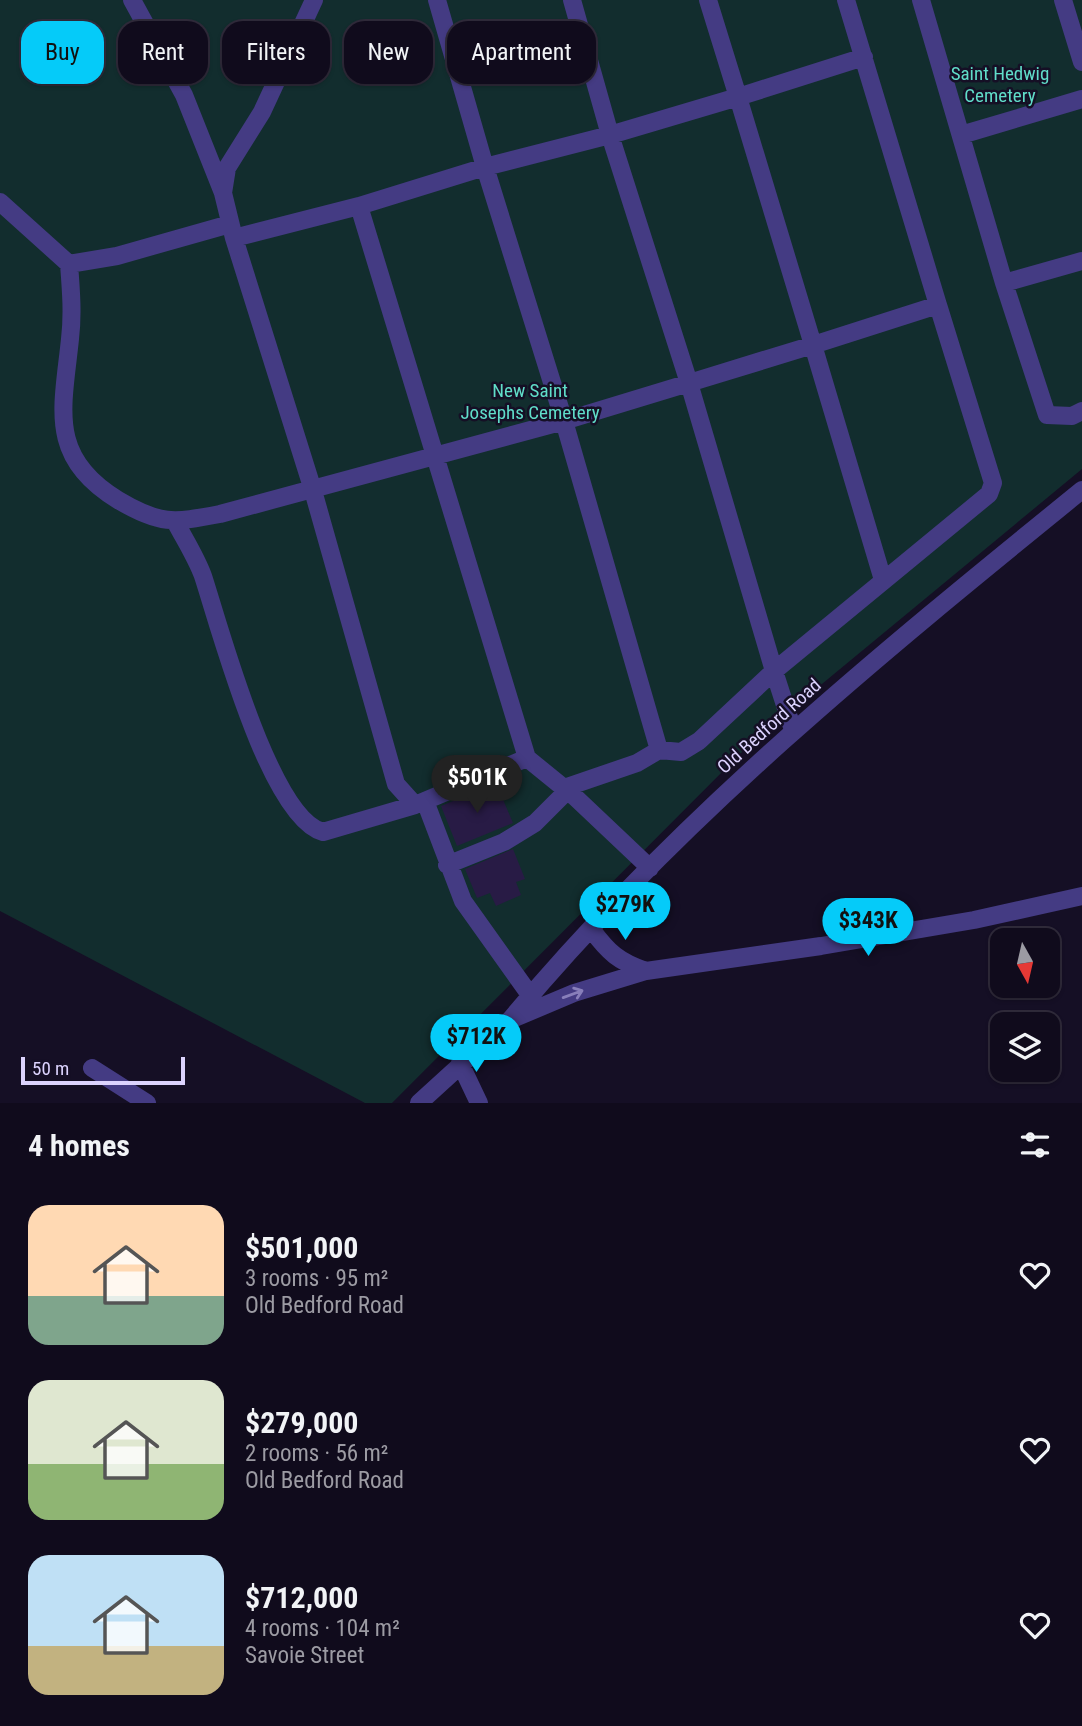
<!DOCTYPE html>
<html lang="en">
<head>
<meta charset="utf-8">
<style>
  :root { --surface:#100b1c; --page:#191425; --text:#f1f3f6; --muted:#9c9ba3; --line:#302b3b; --accent:#05cbf9 }
  body { margin:0; font-family:"Roboto Condensed",sans-serif; background:var(--page); color:var(--text); height:100vh; display:flex; flex-direction:column; font-size:26px; white-space:nowrap }
  * { box-sizing:border-box; margin:0 }
  p { font-size:23px; color:var(--muted) }
  .icon { flex:none; width:38px; height:38px; fill:none; stroke:currentColor; stroke-width:2; stroke-linecap:round; stroke-linejoin:round }
  .map { position:relative; height:1103px; overflow:hidden }
  .drawer { display:flex; flex-direction:column; background:var(--surface); flex:1 }
  .drawer>* { flex:none }
  .banner { position:absolute; left:21px; top:21px; width:700px; height:63px; display:flex; gap:14px }
  .needle { width:46px; rotate:172deg }
  .tools { position:absolute; left:990px; top:928px; display:grid; gap:14px }
  .tools a { display:grid; place-items:center; width:70px; height:70px; border-radius:14px; background:var(--surface); box-shadow:0 2px 5px #0004,0 0 0 2px var(--line); font-size:35px }
  .scale { position:absolute; left:21px; bottom:18px; width:164px; box-sizing:border-box; padding-left:7px; border:4px solid #dcd3fe; border-top:0; font-size:19px; line-height:24px; white-space:nowrap; color:#dcd3fe; -webkit-text-stroke:5px #150f25; paint-order:stroke }
  .price { position:absolute; translate:-50% -60px; padding:0 16px; border-radius:24px; background:var(--accent); color:#111; font-size:23px; line-height:46px; filter:drop-shadow(0 2px 4px #0008) }
  .price::after { content:''; position:absolute; left:50%; top:42px; width:21px; height:16px; margin-left:-10px; background:inherit; clip-path:polygon(0 0,100% 0,50% 100%) }
  .price.selected { background:#222; color:#fff }
  ul { padding:0; list-style:none }
  li { display:flex; align-items:center; gap:21px; height:175px; padding:0 28px }
  li span { display:grid; place-items:center; flex:none; width:196px; height:140px; border-radius:21px; color:#555 }
  li>.icon { margin-inline-start:auto }
  span .icon { width:84px; height:84px; fill:#fffc; stroke-width:1 }
  li b { font-size:30px }
  h2 { display:flex; justify-content:space-between; align-items:center; height:84px; padding:0 28px; font-size:30px }
  .pill { padding:0 24px; border-radius:21px; background:var(--surface); box-shadow:0 2px 5px #0004,0 0 0 2px var(--line); font-size:24px; line-height:63px }
  .pill.selected { background:var(--accent); color:#111 }
  .map>svg:first-child { display:block }
  .green { fill:#122d2e }
  .building { fill:#281b45 }
  .lines { fill:none; stroke-linecap:round; stroke-linejoin:round }
  .minor { stroke:#443b83; stroke-width:18 }
  .oneway { stroke:#887fba }
  .labels { text-anchor:middle; dominant-baseline:central; stroke-width:5; stroke-linejoin:round; paint-order:stroke }
  .park-label { font-size:19px; fill:#60ddc9; stroke:#150f25 }
  .street-label { font-size:19px; fill:#dcd3fe; stroke:#150f25 }
</style>
</head>
<body>
<div class="map">
<svg width="1082" height="1103" viewBox="0 0 1082 1103">
  <rect width="100%" height="100%" fill="#150f25"/>
  <path class="green" d="M0 0H1082V469L753 741 392 1103H365L0 911Z"/>
  <path class="building" d="M496 783 513 823 457 846 441 806Z
    M513 849 525 879 516 882 521 895 496 906 490 893 477 898 465 869Z"/>
  <g class="lines">
    <path class="minor" d="M132 0 184 95 223 193
      M314 0 262 112 227 168 223 193 234 238 312 487 396 784 415 805 527 758
      M437 0 485 167 610 135 572 0
      M708 0 738 97 864 57
      M921 0 1004 283 1047 415 1072 416 1082 411
      M1063 0 1082 62
      M961 135 1082 99
      M0 202 69 264
      M230 224 117 256 69 264C71 290 73 314 70 339 63 408 47 457 118 500 160 525 173 523 220 514L564 421 659 750 681 752 699 741 774 671 689 383 813 345 883 580
      M234 238 359 206
      M1004 283 1082 261
      M176 523C185 540 196 557 203 576 220 628 270 818 323 832L415 805
      M793 730 774 671 989 494 993 483 938 305
      M564 788 637 763 659 750
      M425 801 463 901 530 995
      M447 865 504 842 535 823 567 791
      M650 868 575 797 527 758 359 206 485 167 564 421 689 383 610 135 738 97 813 345 938 305 846 0
      M592 930C608 952 619 962 646 971
      M510 1020C677 819 880 654 1082 490
      M460 1063 479 1103
      M92 1068 147 1103
      M419 1103 510 1020 574 993 646 971 821 946 974 920 1082 896"/>
  </g>
  <defs><path id="oneway-shaft" d="M-6 0H5M1.5-3L5.5 0L1.5 3" fill="none" stroke-width="1.6" stroke-linecap="round" stroke-linejoin="round" transform="scale(1.75)"/></defs>
  <use class="oneway" href="#oneway-shaft" transform="translate(573 994) rotate(-20)"/>
  <g class="labels">
    <g class="park-label">
      <text x="1000" y="73">Saint Hedwig<tspan x="1000" dy="22">Cemetery</tspan></text>
      <text x="530" y="390">New Saint<tspan x="530" dy="22">Josephs Cemetery</tspan></text>
    </g>
    <g class="street-label">
      <text transform="translate(769 726) rotate(-42)">Old Bedford Road</text>
    </g>
  </g>
</svg>
<div class="tools">
<a><svg class="needle" viewBox="-14 -14 28 28"><path d="M0-13l5 13h-10z" fill="#e53935"/><path d="M0 13l5-13h-10z" fill="#9c9ba3"/></svg></a>
<a><svg class="icon" aria-label="layers" viewBox="0 0 24 24"><path d="M12 4l9 5-9 5-9-5zM3 14l9 5 9-5"/></svg></a>
</div>
<div class="scale">50 m</div>
<b class="price selected" style="left:477px;top:815px">$501K</b>
<b class="price" style="left:625px;top:942px">$279K</b>
<b class="price" style="left:868px;top:958px">$343K</b>
<b class="price" style="left:476px;top:1074px">$712K</b>
<div class="banner">
<a class="pill selected">Buy</a>
<a class="pill">Rent</a>
<a class="pill">Filters</a>
<a class="pill">New</a>
<a class="pill">Apartment</a>
</div>
</div>
<section class="drawer">
<h2>4 homes<svg class="icon" aria-label="filters" viewBox="0 0 24 24"><path d="M4 7h16M4 17h16"/><circle cx="9" cy="7" r="2"/><circle cx="15" cy="17" r="2"/></svg></h2>
<ul>
<li><span style="background:linear-gradient(#ffd9b3 65%,#7fa58c 0)"><svg class="icon" aria-label="home" viewBox="0 0 24 24"><path d="M3 11l9-7 9 7M6 9v11h12V9"/></svg></span><div><b>$501,000</b><p>3 rooms · 95 m²</p><p>Old Bedford Road</p></div><svg class="icon" aria-label="heart" viewBox="0 0 24 24"><path d="M12 20l-8-8c-3-5 5-10 8-4 3-6 11-1 8 4z"/></svg></li>
<li><span style="background:linear-gradient(#dfe7d0 60%,#8fb573 0)"><svg class="icon" aria-label="home" viewBox="0 0 24 24"><path d="M3 11l9-7 9 7M6 9v11h12V9"/></svg></span><div><b>$279,000</b><p>2 rooms · 56 m²</p><p>Old Bedford Road</p></div><svg class="icon" aria-label="heart" viewBox="0 0 24 24"><path d="M12 20l-8-8c-3-5 5-10 8-4 3-6 11-1 8 4z"/></svg></li>
<li><span style="background:linear-gradient(#bfe0f5 65%,#c2b280 0)"><svg class="icon" aria-label="home" viewBox="0 0 24 24"><path d="M3 11l9-7 9 7M6 9v11h12V9"/></svg></span><div><b>$712,000</b><p>4 rooms · 104 m²</p><p>Savoie Street</p></div><svg class="icon" aria-label="heart" viewBox="0 0 24 24"><path d="M12 20l-8-8c-3-5 5-10 8-4 3-6 11-1 8 4z"/></svg></li>
</ul>
</section>
</body>
</html>
